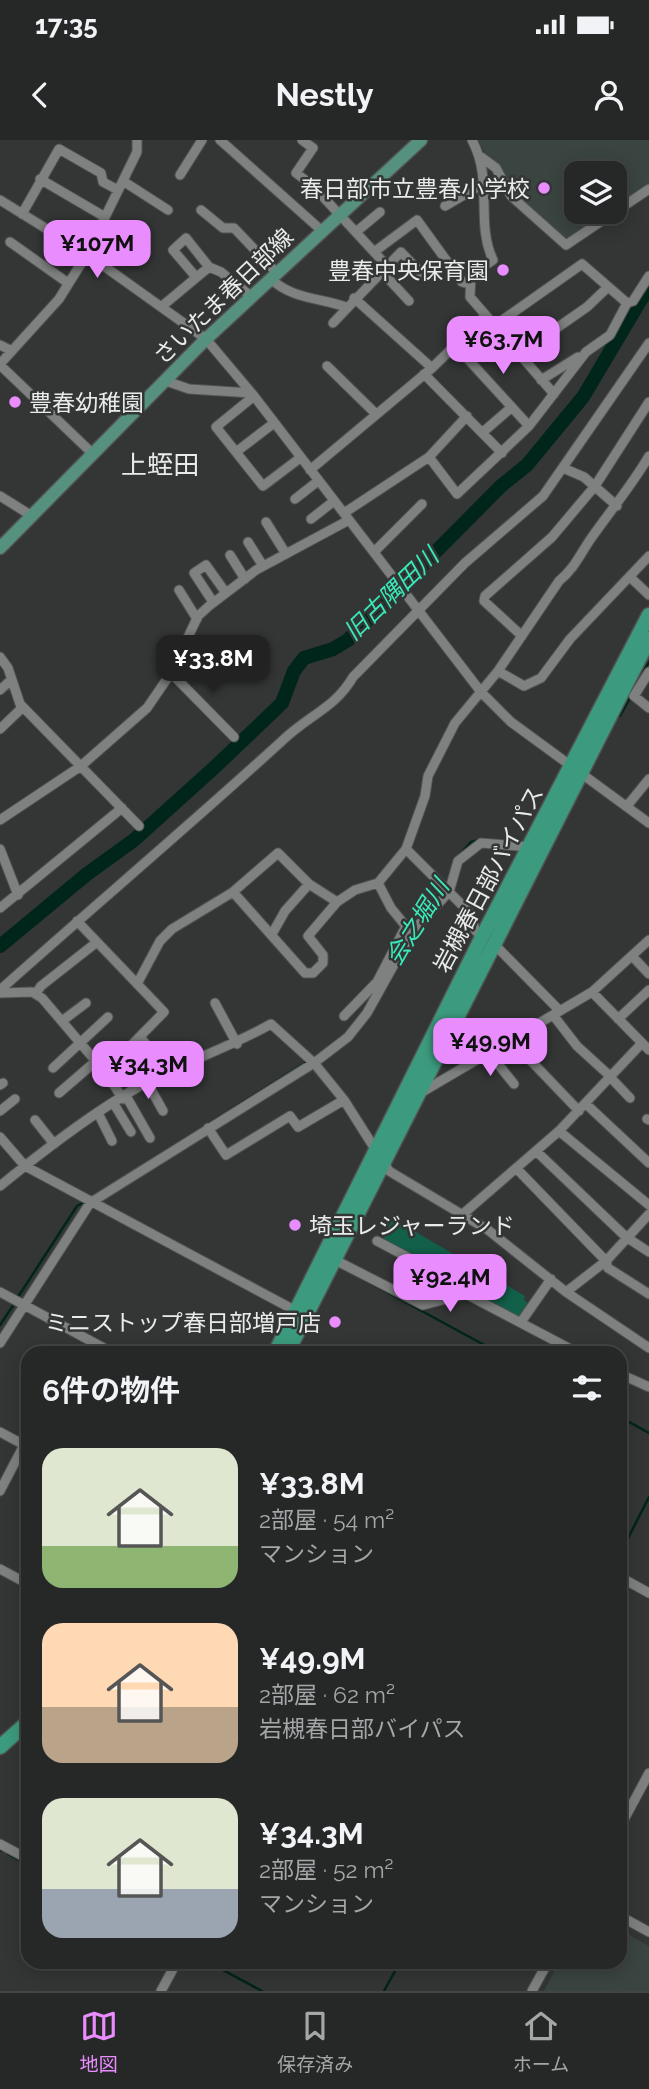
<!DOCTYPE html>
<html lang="ja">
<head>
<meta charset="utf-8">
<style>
  :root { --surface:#262828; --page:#323434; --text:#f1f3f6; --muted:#a4a6a8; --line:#424445; --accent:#e98dfe }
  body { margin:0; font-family:Raleway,"Noto Sans JP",sans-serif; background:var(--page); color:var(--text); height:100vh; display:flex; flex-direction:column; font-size:26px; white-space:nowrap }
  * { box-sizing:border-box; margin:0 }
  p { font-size:23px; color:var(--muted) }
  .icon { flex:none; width:38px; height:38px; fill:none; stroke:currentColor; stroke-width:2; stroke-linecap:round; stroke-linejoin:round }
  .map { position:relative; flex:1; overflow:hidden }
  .drawer { position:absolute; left:21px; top:1206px; width:606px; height:623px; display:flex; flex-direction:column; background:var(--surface); border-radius:21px; box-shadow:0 4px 18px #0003,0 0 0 2px var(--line) }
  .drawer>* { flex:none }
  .buttons { position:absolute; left:564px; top:21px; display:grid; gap:14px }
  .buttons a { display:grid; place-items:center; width:63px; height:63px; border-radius:14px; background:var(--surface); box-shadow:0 4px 18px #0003,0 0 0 2px var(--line); font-size:35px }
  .price { position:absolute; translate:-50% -60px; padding:0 16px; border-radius:14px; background:var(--accent); color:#111; font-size:23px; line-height:46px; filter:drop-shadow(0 2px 4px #0008) }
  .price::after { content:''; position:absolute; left:50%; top:42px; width:21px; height:16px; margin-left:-10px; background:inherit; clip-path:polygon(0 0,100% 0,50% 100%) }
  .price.current { background:#222; color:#fff }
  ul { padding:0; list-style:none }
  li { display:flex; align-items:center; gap:21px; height:175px; padding:0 21px }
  li span { display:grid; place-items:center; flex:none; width:196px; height:140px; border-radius:21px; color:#555 }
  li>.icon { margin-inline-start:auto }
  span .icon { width:84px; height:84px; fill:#fffc; stroke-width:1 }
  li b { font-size:30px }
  h2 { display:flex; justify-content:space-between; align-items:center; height:84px; padding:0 21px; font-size:30px }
  .status { display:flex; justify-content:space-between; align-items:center; height:49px; padding:0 35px; background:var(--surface); direction:ltr }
  .status svg { height:19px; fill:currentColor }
  header { display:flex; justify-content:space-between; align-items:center; height:91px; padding:0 21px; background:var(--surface); font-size:32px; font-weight:700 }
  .menu { display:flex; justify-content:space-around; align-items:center; height:98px; border-top:2px solid var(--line); background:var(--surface); font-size:19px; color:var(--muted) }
  .menu a { display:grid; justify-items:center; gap:4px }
  .menu .current { color:var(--accent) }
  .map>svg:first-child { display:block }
  .built { fill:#3a4440 }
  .green { fill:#125f4a }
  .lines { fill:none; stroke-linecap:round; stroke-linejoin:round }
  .stream { stroke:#00251a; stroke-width:2.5 }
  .river { stroke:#00251a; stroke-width:14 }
  .minor-casing { stroke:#515352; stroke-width:11 }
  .major-casing { stroke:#515352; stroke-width:15 }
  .highway-casing { stroke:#515352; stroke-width:17 }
  .minor { stroke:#7e8180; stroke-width:9 }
  .major { stroke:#56917f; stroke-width:12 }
  .highway { stroke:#3c9b7e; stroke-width:14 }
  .poi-dot { fill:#e98dfe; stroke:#333635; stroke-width:2.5 }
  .labels { text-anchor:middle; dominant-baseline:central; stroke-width:5; stroke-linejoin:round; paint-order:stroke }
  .poi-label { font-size:23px; fill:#e9ebea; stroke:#333635; text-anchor:end }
  .street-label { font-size:23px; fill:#e9ebea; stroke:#333635 }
  .water-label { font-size:24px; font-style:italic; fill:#39e9ba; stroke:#333635 }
  .quarter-label { font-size:26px; fill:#e9ebea; stroke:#333635 }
</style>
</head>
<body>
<div class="status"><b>17:35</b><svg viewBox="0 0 49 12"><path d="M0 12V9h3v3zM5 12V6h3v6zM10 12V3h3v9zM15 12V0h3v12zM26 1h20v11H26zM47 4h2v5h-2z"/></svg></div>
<header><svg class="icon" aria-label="back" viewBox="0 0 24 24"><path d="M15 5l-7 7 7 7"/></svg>Nestly<svg class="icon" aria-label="person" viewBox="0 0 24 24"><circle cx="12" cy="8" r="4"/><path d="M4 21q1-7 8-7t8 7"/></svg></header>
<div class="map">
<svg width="649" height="1851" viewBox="0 0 649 1851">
  <rect width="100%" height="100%" fill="#333635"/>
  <path class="built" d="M478 0H649V45L614 69V33H576V72H610L573 98 566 99 517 55 501 27 487 17Z
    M620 1790 649 1806V1851H544L559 1822H620Z"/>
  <path class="green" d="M392 1078 525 1156 524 1160 529 1164 518 1177 466 1150 445 1154 439 1134 382 1102Z"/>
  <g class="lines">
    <path class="stream" d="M643 533 649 522
      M620 576 630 558
      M493 700 524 702
      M453 722 471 702 483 699
      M410 788 442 751
      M151 1020 308 921
      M348 1131 499 1213
      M18 1157 77 1066 86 1061
      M0 1185 14 1164
      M620 1277 649 1293
      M620 1414 649 1357
      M0 1710 3 1711
      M8 1714 28 1725
      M208 1822 262 1851
      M384 1851 400 1822"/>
    <path class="river" d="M0 806 87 734 134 700 216 626 282 563 294 531 304 518 333 509 348 500 501 346 527 325 583 257 649 146"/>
    <defs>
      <path id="minor" d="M220 0 321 90
        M302 0 313 8 296 33 313 46 388 127
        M472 0C494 41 475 82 493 120L471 135 470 157 554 254
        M481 17 496 28 511 56 566 105 649 49
        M180 35 202 0
        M40 39 105 77
        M123 41 168 70
        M0 60 87 114 206 199 254 256 481 552 511 582 649 683
        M445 66 486 42
        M201 70 223 88H234L277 133
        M22 74 59 9 101 33 103 42 118 50
        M356 92 380 72
        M10 102 68 143
        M374 112 417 80 462 142 469 144
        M383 133 409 161
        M196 137 173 110 186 98 209 127 221 132 252 157
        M271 139C292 159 320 158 346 167
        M354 158 432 228
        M161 167 209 127
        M333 183 401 112 423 135
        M494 186 582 124 627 163
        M0 205 12 211
        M455 205 529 286
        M518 215 587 167 608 147
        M0 224 59 159 87 114 137 12V0
        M0 225 93 314
        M327 226 376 274
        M424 234 502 313
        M541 240 578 217
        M166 241 189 249 251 253
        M254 256 216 287 263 346 300 318
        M483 292 512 267
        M236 312 274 283
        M429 317 457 354 529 286 586 212 610 195 627 163 633 161 649 136
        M563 328 584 337 617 366
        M310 330 432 228 485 176
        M0 356 32 376
        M295 359 318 341
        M344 373 429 317 467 276
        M311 379 334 361
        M266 382 286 414
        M248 402 263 426
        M374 412 422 364
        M230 415 245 439
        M631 438 649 455
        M179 450 197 479
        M213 462 194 433 206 425 226 453
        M522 496 484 461 485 456 552 397 595 346 649 262
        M0 517 8 528 20 564 139 686
        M498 531 524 546 541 538 570 499 649 416
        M649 532 634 556 649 568
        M171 533 234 597
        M0 550 11 540
        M0 589 23 567
        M627 666 649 639
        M0 680 81 626 147 568 171 533 198 476 209 466 256 430 349 380
        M0 709 18 755
        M406 709 471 774 475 790 482 797
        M378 743 391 768 409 790
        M233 752 305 833H313L323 823V815L308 796 337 762 355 750 378 743 406 709 425 656 428 636 455 583 498 531 559 441C575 428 580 414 592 397 611 370 632 345 649 316
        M0 768 122 668
        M77 781 164 872 105 932
        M272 794 285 771 309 744
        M493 803 560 871
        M632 816 649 834
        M137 844 160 801 172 789 233 752 278 713 309 744 337 762
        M0 850C94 766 190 685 283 600 309 575 335 568 353 537L465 423 543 356 649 203
        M592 852 649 910
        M0 853 32 852 42 858 105 932 123 959
        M36 853 41 846 97 802
        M215 863 237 904
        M553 875 577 906 611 937
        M344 876 377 842 405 788
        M618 879 649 850
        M62 881 86 863
        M140 897 169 932
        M511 900 579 971
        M489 913 514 944
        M53 928 108 877
        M610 937 630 958
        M148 944 163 971
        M0 945 3 943
        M422 952 592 852 649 800
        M59 953 96 921
        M126 956 150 998
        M114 964 131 992
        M586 964 649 1023
        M0 971 15 959
        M98 973 112 1001
        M647 979 649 980
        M35 980 54 1004
        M208 988 226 1015 290 976 298 987 344 960
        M559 991 649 1065
        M0 997 25 1026 296 1171
        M536 1011 626 1097 649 1112
        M516 1028 606 1121 608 1128 649 1154
        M0 1046C49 1006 116 954 174 929 207 914 239 902 271 884L314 923 344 960 389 1031 488 1090 566 1152 649 1208
        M463 1074 559 991 642 903
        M377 1101 432 1130 438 1135 443 1157
        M333 1119 423 1165 466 1154 578 1213
        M0 1152 113 1213
        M566 1152 606 1121 649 1074
        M521 1182 551 1139
        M0 1203 90 1063 314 923 348 897 367 873 412 792 449 752 458 721 481 703 531 707
        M620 1234 649 1247
        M0 1292 28 1307
        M0 1351 24 1305
        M0 1429 28 1444
        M620 1437 649 1453
        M620 1687 649 1633
        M0 1704 28 1719
        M620 1776 649 1792
        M161 1851 173 1829 172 1822
        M532 1851 548 1822"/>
      <path id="major" d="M0 408 206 199 421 0"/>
      <path id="highway" d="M275 1213 482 797 649 475
        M287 1213 649 499
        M0 1607 28 1582"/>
    </defs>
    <use href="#minor" class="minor-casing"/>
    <use href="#major" class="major-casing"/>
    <use href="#highway" class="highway-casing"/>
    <use href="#minor" class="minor"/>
    <use href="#major" class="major"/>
    <use href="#highway" class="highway"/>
  </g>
  <g class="poi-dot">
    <circle cx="544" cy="48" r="7"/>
    <circle cx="503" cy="130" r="7"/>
    <circle cx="15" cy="262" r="7"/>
    <circle cx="295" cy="1085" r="7"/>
    <circle cx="335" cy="1182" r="7"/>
  </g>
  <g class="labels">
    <g class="poi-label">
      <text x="530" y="48">春日部市立豊春小学校</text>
      <text x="489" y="130">豊春中央保育園</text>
      <text x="29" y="262" text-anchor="start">豊春幼稚園</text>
      <text x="309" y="1085" text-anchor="start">埼玉レジャーランド</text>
      <text x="321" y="1182">ミニストップ春日部増戸店</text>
    </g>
    <g class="street-label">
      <text transform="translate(223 156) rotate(-44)">さいたま春日部線</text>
      <text transform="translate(488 739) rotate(-62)">岩槻春日部バイパス</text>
    </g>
    <g class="water-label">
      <text transform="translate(391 454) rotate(-44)">旧古隅田川</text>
      <text transform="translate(417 782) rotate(-58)">会之堀川</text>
    </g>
    <g class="quarter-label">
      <text x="160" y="325">上蛭田</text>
    </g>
  </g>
</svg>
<div class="buttons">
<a><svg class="icon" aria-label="layers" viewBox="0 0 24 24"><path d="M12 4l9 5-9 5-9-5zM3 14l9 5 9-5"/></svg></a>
</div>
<b class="price" style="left:97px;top:140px">¥107M</b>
<b class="price" style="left:503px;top:236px">¥63.7M</b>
<b class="price current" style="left:213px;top:555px">¥33.8M</b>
<b class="price" style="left:490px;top:938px">¥49.9M</b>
<b class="price" style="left:148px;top:961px">¥34.3M</b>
<b class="price" style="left:450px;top:1174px">¥92.4M</b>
<section class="drawer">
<h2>6件の物件<svg class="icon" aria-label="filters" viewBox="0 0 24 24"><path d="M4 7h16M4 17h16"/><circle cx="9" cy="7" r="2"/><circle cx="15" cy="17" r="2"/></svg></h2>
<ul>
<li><span style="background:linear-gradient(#dfe7d0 70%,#8fb573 0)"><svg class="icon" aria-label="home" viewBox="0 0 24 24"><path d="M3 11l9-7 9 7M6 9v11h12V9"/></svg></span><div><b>¥33.8M</b><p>2部屋 · 54 m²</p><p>マンション</p></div></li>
<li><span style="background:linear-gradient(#ffd9b3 60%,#b9a48a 0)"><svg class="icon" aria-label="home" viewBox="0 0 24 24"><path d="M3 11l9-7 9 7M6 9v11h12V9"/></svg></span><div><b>¥49.9M</b><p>2部屋 · 62 m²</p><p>岩槻春日部バイパス</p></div></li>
<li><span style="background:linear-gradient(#dfe7d0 65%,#9aa5b1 0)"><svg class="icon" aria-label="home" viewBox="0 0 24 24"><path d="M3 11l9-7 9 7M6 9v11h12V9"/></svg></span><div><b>¥34.3M</b><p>2部屋 · 52 m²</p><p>マンション</p></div></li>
</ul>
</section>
</div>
<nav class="menu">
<a class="current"><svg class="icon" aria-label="map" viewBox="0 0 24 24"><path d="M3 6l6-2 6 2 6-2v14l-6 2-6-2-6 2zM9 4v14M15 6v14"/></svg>地図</a>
<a><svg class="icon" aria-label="saved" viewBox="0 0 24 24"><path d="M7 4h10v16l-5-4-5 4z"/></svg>保存済み</a>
<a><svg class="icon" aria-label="home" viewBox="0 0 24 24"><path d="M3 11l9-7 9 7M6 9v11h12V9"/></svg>ホーム</a>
</nav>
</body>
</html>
